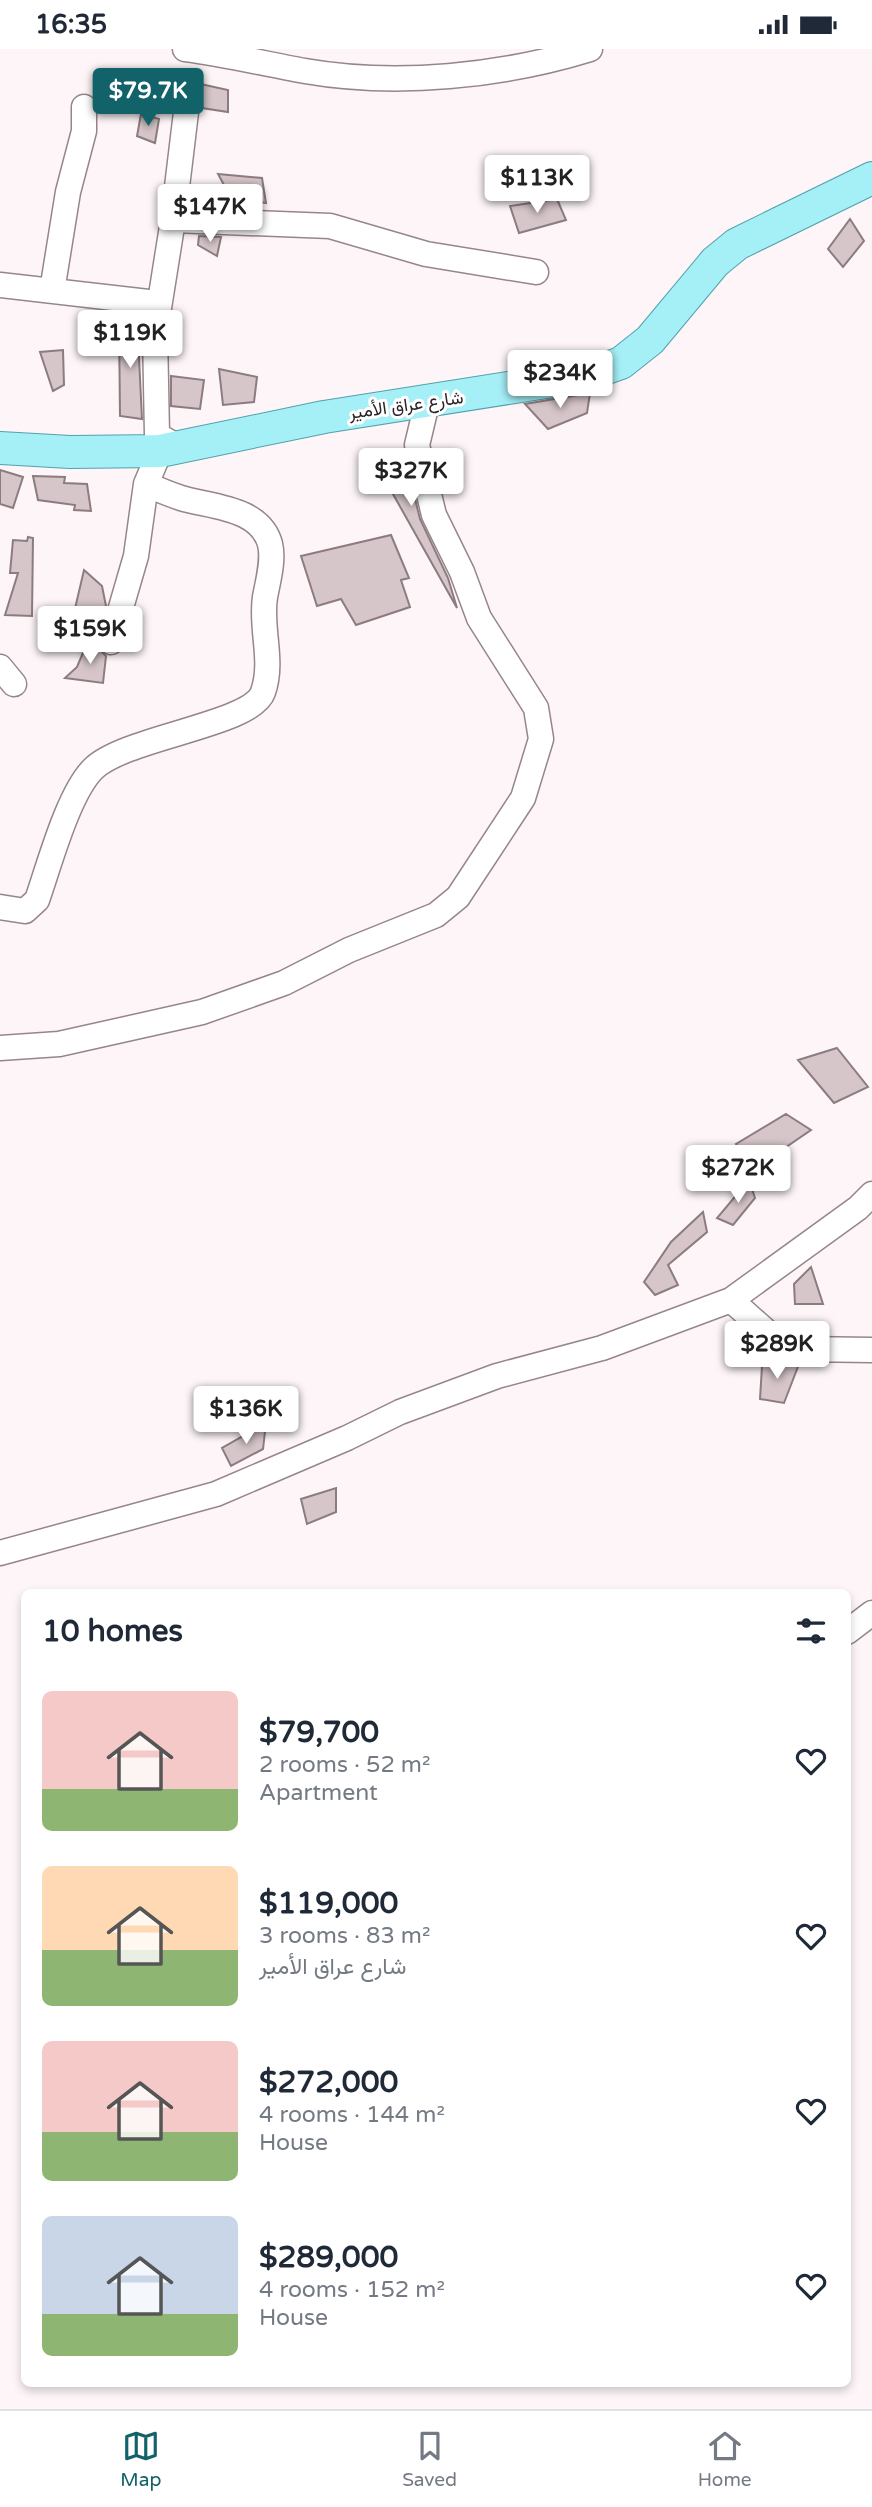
<!DOCTYPE html>
<html lang="en">
<head>
<meta charset="utf-8">
<style>
  :root { --surface:#fff; --page:#f2f2f3; --text:#1f2937; --muted:#747a83; --line:#e0e1e3; --accent:#126269 }
  body { margin:0; font-family:"Varela Round",Vazirmatn,sans-serif; background:var(--page); color:var(--text); height:100vh; display:flex; flex-direction:column; font-size:26px; white-space:nowrap }
  * { box-sizing:border-box; margin:0 }
  p { font-size:23px; color:var(--muted) }
  .icon { flex:none; width:38px; height:38px; fill:none; stroke:currentColor; stroke-width:2; stroke-linecap:round; stroke-linejoin:round }
  .map { position:relative; flex:1; overflow:hidden }
  .drawer { position:absolute; left:21px; top:1540px; width:830px; height:798px; display:flex; flex-direction:column; background:var(--surface); border-radius:10px; box-shadow:0 4px 10px #0003 }
  .drawer>* { flex:none }
  .price { position:absolute; translate:-50% -60px; padding:0 16px; border-radius:7px; background:#fff; color:#222; font-size:23px; line-height:46px; filter:drop-shadow(0 2px 4px #0008) }
  .price::after { content:''; position:absolute; left:50%; top:42px; width:21px; height:16px; margin-left:-10px; background:inherit; clip-path:polygon(0 0,100% 0,50% 100%) }
  .price.active { background:var(--accent); color:#fff }
  ul { padding:0; list-style:none }
  li { display:flex; align-items:center; gap:21px; height:175px; padding:0 21px }
  li span { display:grid; place-items:center; flex:none; width:196px; height:140px; border-radius:10px; color:#555 }
  li>.icon { margin-inline-start:auto }
  span .icon { width:84px; height:84px; fill:#fffc; stroke-width:1 }
  li b { font-size:30px }
  h2 { display:flex; justify-content:space-between; align-items:center; height:84px; padding:0 21px; font-size:30px }
  .status { display:flex; justify-content:space-between; align-items:center; height:49px; padding:0 35px; background:var(--surface); direction:ltr }
  .status svg { height:19px; fill:currentColor }
  .menu { display:flex; justify-content:space-around; align-items:center; height:98px; border-top:2px solid var(--line); background:var(--surface); font-size:19px; color:var(--muted) }
  .menu a { display:grid; justify-items:center; gap:4px }
  .menu .active { color:var(--accent) }
  .map>svg:first-child { display:block }
  .building { fill:#d6c5c9; stroke:#8c7c80; stroke-width:2 }
  .lines { fill:none; stroke-linecap:round; stroke-linejoin:round }
  .minor-casing { stroke:#96868a; stroke-width:27 }
  .major-casing { stroke:#53a1ab; stroke-width:34 }
  .minor { stroke:#fff; stroke-width:24 }
  .major { stroke:#a5eff7; stroke-width:32 }
  .labels { text-anchor:middle; dominant-baseline:central; stroke-width:6; stroke-linejoin:round; paint-order:stroke }
  .street-label { font-size:18px; fill:#2b2426; stroke:#fff }
</style>
</head>
<body>
<div class="status"><b>16:35</b><svg viewBox="0 0 49 12"><path d="M0 12V9h3v3zM5 12V6h3v6zM10 12V3h3v9zM15 12V0h3v12zM26 1h20v11H26zM47 4h2v5h-2z"/></svg></div>
<div class="map">
<svg width="872" height="2360" viewBox="0 0 872 2360">
  <rect width="100%" height="100%" fill="#fdf5f7"/>
  <path class="building" d="M196 34 228 41V63L202 59Z
    M141 65 159 70 155 94 137 87Z
    M218 125 262 129 266 154 231 149Z
    M557 150 566 171 519 184 510 157Z
    M850 170 864 192 843 218 828 200Z
    M199 187 221 188 217 207 198 196Z
    M119 273 141 275 139 309 142 370 120 367Z
    M63 301 64 336 53 342 40 303Z
    M219 320 257 328 254 353 223 356Z
    M171 327 204 331 200 360 171 357Z
    M590 344 587 364 548 380 525 355Z
    M404 406 420 470 448 529 457 559 375 413Z
    M0 421 23 428 13 459 0 455Z
    M33 427 65 428 64 434 87 435 91 462 74 461 75 456 38 451Z
    M391 486 409 529 401 531 410 558 356 576 341 550 317 557 301 507Z
    M28 488 33 489 32 567 5 566 18 524H10L13 491 27 492Z
    M84 521 102 537 106 557 88 579 73 568Z
    M97 598 106 607 103 634 65 629 77 618 85 599Z
    M837 999 868 1038 834 1054 798 1011Z
    M786 1065 811 1081 754 1120 736 1095Z
    M749 1131 755 1149 733 1176 717 1169Z
    M703 1163 707 1183 668 1216 678 1236 655 1246 644 1233 671 1193Z
    M811 1218 823 1255H795L794 1235Z
    M788 1312 799 1315 784 1354 760 1350 762 1317Z
    M266 1374 263 1400 231 1417 222 1399Z
    M336 1439V1463L307 1475 301 1450Z"/>
  <g class="lines">
    <defs>
      <path id="minor" d="M185 0C226 5 265 15 305 22 397 38 502 27 590 0
        M173 171 330 177 426 205 536 223
        M0 236 157 254
        M52 242 68 143 84 82V58
        M178 398 157 386 155 284 173 171 187 55
        M111 593 136 507 146 435 160 402
        M0 618 14 635
        M0 858 25 862 37 851C49 817 68 745 93 720 125 688 252 676 263 643 274 612 260 579 265 548 268 532 274 511 270 495 260 458 210 458 181 449 169 445 157 440 146 435
        M0 999 59 995 202 963 284 934 349 901 436 866 458 848 523 749 541 690 536 659 479 569 462 523 434 466 417 396 427 354
        M731 1251 778 1293 801 1300 872 1301
        M0 1504 216 1445 347 1389 400 1363 497 1327 602 1299 731 1251 858 1159 872 1145
        M847 1583 872 1564"/>
      <path id="major" d="M0 399 70 403 160 402 324 368 584 327 621 314 650 291 715 213 737 195 872 129"/>
    </defs>
    <use href="#minor" class="minor-casing"/>
    <use href="#major" class="major-casing"/>
    <use href="#minor" class="minor"/>
    <use href="#major" class="major"/>
  </g>
  <g class="labels">
    <g class="street-label">
      <text transform="translate(406 356) rotate(-8)">شارع عراق الأمير</text>
    </g>
  </g>
</svg>
<b class="price active" style="left:148px;top:79px">$79.7K</b>
<b class="price" style="left:537px;top:166px">$113K</b>
<b class="price" style="left:210px;top:195px">$147K</b>
<b class="price" style="left:130px;top:321px">$119K</b>
<b class="price" style="left:560px;top:361px">$234K</b>
<b class="price" style="left:411px;top:459px">$327K</b>
<b class="price" style="left:90px;top:617px">$159K</b>
<b class="price" style="left:738px;top:1156px">$272K</b>
<b class="price" style="left:777px;top:1332px">$289K</b>
<b class="price" style="left:246px;top:1397px">$136K</b>
<section class="drawer">
<h2>10 homes<svg class="icon" aria-label="filters" viewBox="0 0 24 24"><path d="M4 7h16M4 17h16"/><circle cx="9" cy="7" r="2"/><circle cx="15" cy="17" r="2"/></svg></h2>
<ul>
<li><span style="background:linear-gradient(#f6c9c9 70%,#8fb573 0)"><svg class="icon" aria-label="home" viewBox="0 0 24 24"><path d="M3 11l9-7 9 7M6 9v11h12V9"/></svg></span><div><b>$79,700</b><p>2 rooms · 52 m²</p><p>Apartment</p></div><svg class="icon" aria-label="heart" viewBox="0 0 24 24"><path d="M12 20l-8-8c-3-5 5-10 8-4 3-6 11-1 8 4z"/></svg></li>
<li><span style="background:linear-gradient(#ffd9b3 60%,#8fb573 0)"><svg class="icon" aria-label="home" viewBox="0 0 24 24"><path d="M3 11l9-7 9 7M6 9v11h12V9"/></svg></span><div><b>$119,000</b><p>3 rooms · 83 m²</p><p>شارع عراق الأمير</p></div><svg class="icon" aria-label="heart" viewBox="0 0 24 24"><path d="M12 20l-8-8c-3-5 5-10 8-4 3-6 11-1 8 4z"/></svg></li>
<li><span style="background:linear-gradient(#f6c9c9 65%,#8fb573 0)"><svg class="icon" aria-label="home" viewBox="0 0 24 24"><path d="M3 11l9-7 9 7M6 9v11h12V9"/></svg></span><div><b>$272,000</b><p>4 rooms · 144 m²</p><p>House</p></div><svg class="icon" aria-label="heart" viewBox="0 0 24 24"><path d="M12 20l-8-8c-3-5 5-10 8-4 3-6 11-1 8 4z"/></svg></li>
<li><span style="background:linear-gradient(#c9d6e8 70%,#8fb573 0)"><svg class="icon" aria-label="home" viewBox="0 0 24 24"><path d="M3 11l9-7 9 7M6 9v11h12V9"/></svg></span><div><b>$289,000</b><p>4 rooms · 152 m²</p><p>House</p></div><svg class="icon" aria-label="heart" viewBox="0 0 24 24"><path d="M12 20l-8-8c-3-5 5-10 8-4 3-6 11-1 8 4z"/></svg></li>
</ul>
</section>
</div>
<nav class="menu">
<a class="active"><svg class="icon" aria-label="map" viewBox="0 0 24 24"><path d="M3 6l6-2 6 2 6-2v14l-6 2-6-2-6 2zM9 4v14M15 6v14"/></svg>Map</a>
<a><svg class="icon" aria-label="saved" viewBox="0 0 24 24"><path d="M7 4h10v16l-5-4-5 4z"/></svg>Saved</a>
<a><svg class="icon" aria-label="home" viewBox="0 0 24 24"><path d="M3 11l9-7 9 7M6 9v11h12V9"/></svg>Home</a>
</nav>
</body>
</html>
